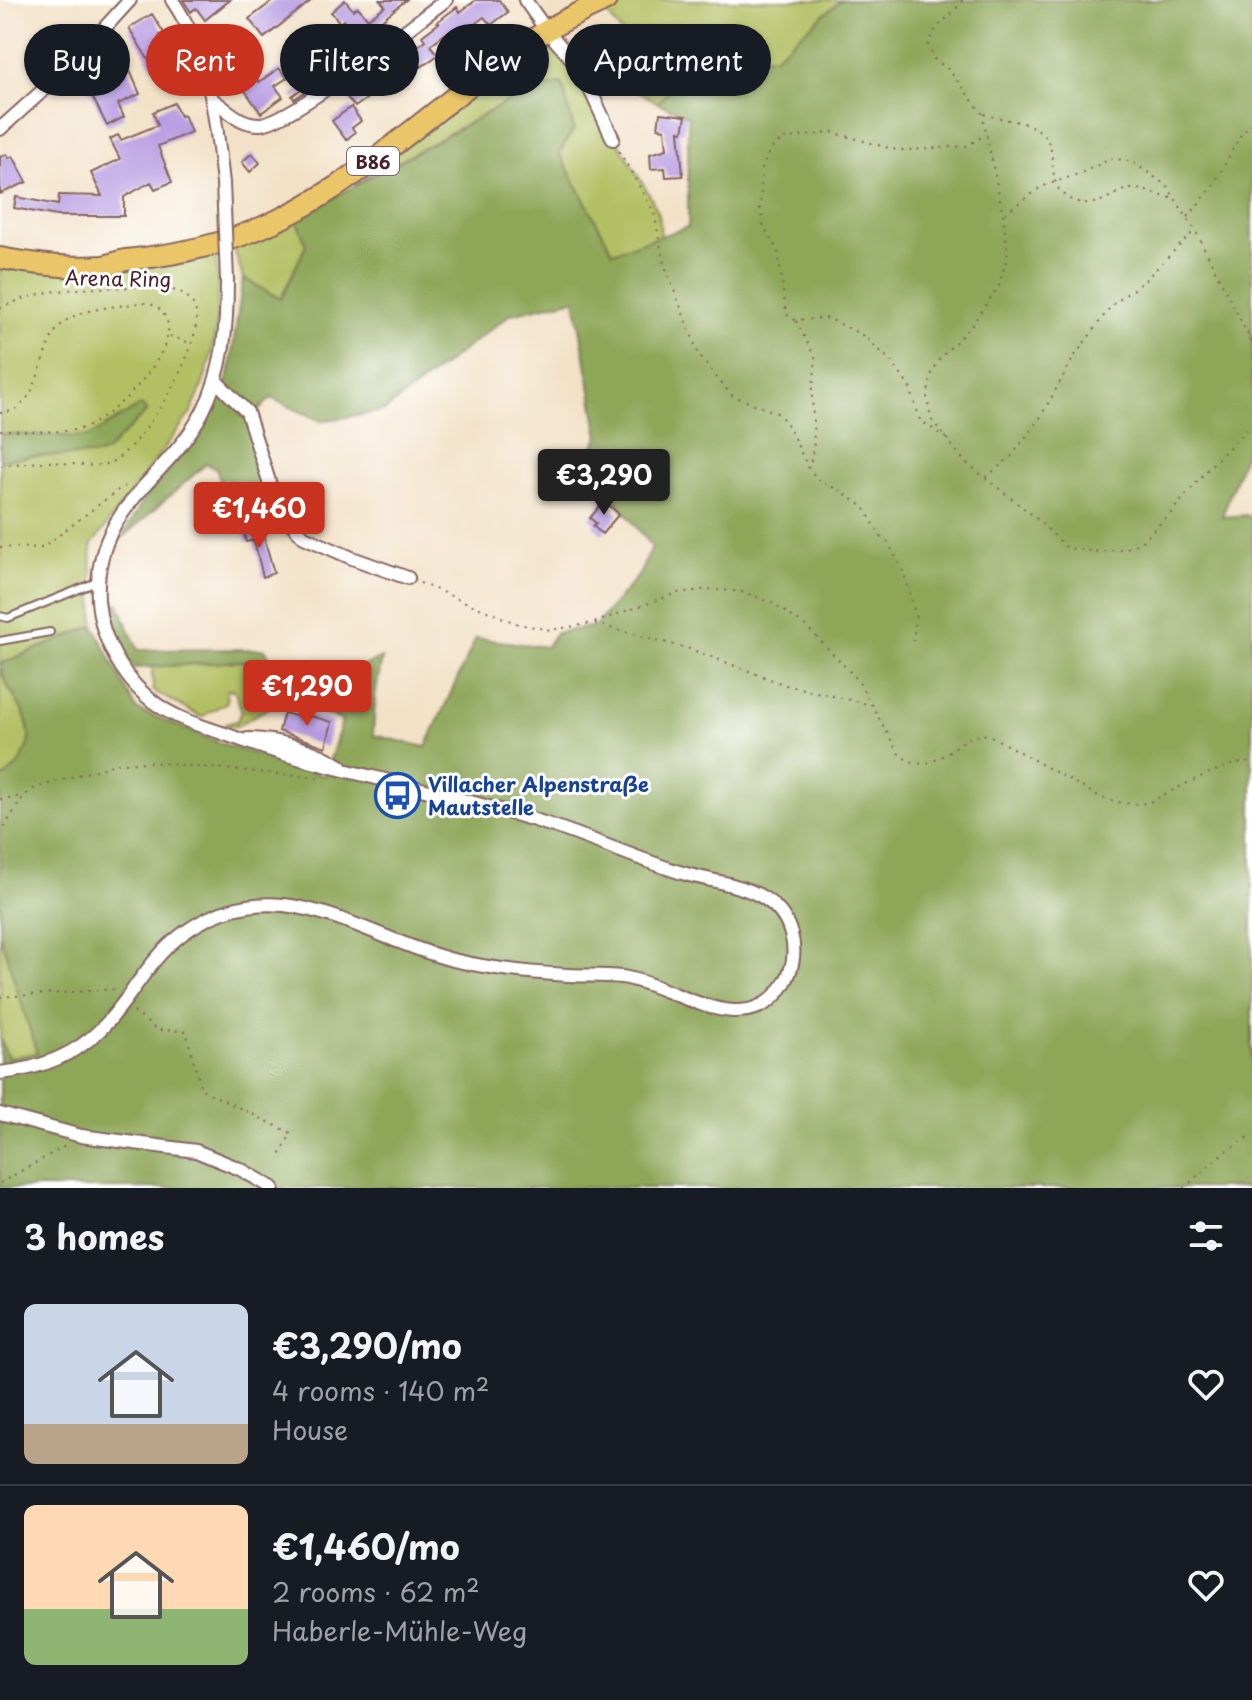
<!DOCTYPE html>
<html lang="en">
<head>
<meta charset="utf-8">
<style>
  :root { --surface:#171b24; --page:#20242c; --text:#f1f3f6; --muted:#9ea1a6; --line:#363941; --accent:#c8321e }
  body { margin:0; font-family:"Playpen Sans",sans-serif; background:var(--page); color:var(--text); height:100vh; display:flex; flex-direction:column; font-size:30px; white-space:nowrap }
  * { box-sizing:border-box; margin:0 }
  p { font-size:26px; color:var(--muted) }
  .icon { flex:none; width:44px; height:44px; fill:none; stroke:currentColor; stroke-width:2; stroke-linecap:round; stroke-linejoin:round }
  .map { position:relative; height:1188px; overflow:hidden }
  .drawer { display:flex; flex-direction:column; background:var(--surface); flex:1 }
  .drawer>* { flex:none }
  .top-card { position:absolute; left:24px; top:24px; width:800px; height:72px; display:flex; gap:16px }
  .price { position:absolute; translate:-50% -68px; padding:0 18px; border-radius:8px; background:var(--accent); color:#fff; font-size:26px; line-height:52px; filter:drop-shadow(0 2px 4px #0008) }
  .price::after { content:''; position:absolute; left:50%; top:48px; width:24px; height:18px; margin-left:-12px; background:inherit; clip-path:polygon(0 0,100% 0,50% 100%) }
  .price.on { background:#222; color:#fff }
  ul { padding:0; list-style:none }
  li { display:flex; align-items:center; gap:24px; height:200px; padding:0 24px }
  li+li { border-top:2px solid var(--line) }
  li span { display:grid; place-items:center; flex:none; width:224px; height:160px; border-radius:12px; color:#555 }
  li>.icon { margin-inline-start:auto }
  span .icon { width:96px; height:96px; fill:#fffc; stroke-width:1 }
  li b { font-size:34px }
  h2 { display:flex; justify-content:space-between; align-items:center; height:96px; padding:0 24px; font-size:34px }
  .chip { padding:0 28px; border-radius:36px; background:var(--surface); box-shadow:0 2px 6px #0004; font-size:28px; line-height:72px }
  .chip.on { background:var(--accent); color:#fff }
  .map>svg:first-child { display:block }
  .green { fill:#b2c063; stroke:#7e7047; stroke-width:2 }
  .forest { fill:#8da659; stroke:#6c6242; stroke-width:2 }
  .building { fill:#b69ae1 }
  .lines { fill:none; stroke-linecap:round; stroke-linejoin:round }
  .service-casing { stroke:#856361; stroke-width:10 }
  .minor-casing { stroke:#856361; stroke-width:16 }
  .primary-casing { stroke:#856361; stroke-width:24 }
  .path { stroke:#856361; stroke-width:2; stroke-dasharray:2 6; stroke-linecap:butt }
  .service { stroke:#fff; stroke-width:6 }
  .minor { stroke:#fff; stroke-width:12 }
  .primary { stroke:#ebc669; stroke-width:20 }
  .minor-bridge-casing { stroke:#856361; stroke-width:16; stroke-linecap:butt }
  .minor-bridge { stroke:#fff; stroke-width:12 }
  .labels { text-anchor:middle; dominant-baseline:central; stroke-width:6; stroke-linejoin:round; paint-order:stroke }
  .shield { fill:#fff; stroke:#80626b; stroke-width:2 }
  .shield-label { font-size:18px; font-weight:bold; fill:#4a1f2b }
  .street-label { font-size:20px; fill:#4a1f2b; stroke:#fff }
  .transit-label { font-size:20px; font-weight:bold; fill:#164399; stroke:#fff; text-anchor:start }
</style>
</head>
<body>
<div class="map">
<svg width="1252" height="1188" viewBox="0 0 1252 1188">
  <rect width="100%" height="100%" fill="#fff"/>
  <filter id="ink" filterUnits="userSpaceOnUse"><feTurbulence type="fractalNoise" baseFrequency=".0125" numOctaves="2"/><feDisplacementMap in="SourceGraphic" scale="16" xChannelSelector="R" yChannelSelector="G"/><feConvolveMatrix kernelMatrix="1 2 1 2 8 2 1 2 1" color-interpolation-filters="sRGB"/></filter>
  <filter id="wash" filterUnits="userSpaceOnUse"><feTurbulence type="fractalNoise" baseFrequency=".006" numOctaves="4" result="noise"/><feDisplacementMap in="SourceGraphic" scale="32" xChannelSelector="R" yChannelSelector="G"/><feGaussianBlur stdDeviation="1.8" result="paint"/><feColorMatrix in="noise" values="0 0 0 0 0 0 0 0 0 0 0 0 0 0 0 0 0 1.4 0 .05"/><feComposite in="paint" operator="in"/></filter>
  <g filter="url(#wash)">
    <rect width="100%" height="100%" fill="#f2e1c6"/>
    <path class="green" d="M626 0H842L775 56 714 67 672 86 658 103 638 91 645 80 633 47 605 11Z
      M539 45 552 47 577 72 650 196 659 214 661 237 613 253 559 153 516 97 355 185Z
      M296 218 307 245 280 300 243 278 233 245Z
      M216 253C220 312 217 361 190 414L91 546 94 626 0 664V261Z
      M271 659 292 695 236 726 226 727 225 724 237 721 242 711 234 689 226 691 227 702 201 717 153 691 152 667Z
      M0 668C20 705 55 752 0 780Z
      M0 934 38 1054 8 1058 0 1039Z"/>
    <path class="forest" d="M841 0H1252V433L1222 517 1246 515 1252 518V1188H0V1039L8 1058 37 1053 0 934V780C12 773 20 765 25 752 41 718 5 696 0 664L94 626 136 709 223 744 325 776 342 721 292 695 382 658 375 696 373 735 426 747 476 638 546 647 556 633 595 626 639 575 652 547 584 459 599 437 575 299 511 314 384 411 321 421 271 398 253 416 266 525 234 517 216 469 206 464 121 539 146 496 195 440 229 376 243 278 281 299 306 245 296 218 516 97 562 83 574 129 559 153 613 252 688 227V116L658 103 672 86 714 67 775 56Z
      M141 405 147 411 106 452 98 455 31 456 0 461V434L88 437Z
      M118 603 138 650 265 649 271 659 134 668 125 655 111 610Z"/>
    <g id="blocks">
      <path class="building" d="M183 0H230L205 20 196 8 191 12Z
        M274 0H312L264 38 249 19Z
        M345 0 353 10 358 7 368 19 385 6 380 0H406L378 23 386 34 367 48 364 44 361 46 343 20 340 23 331 12Z
        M476 0H499L508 12 491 25 484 17 451 42 445 34 430 45 438 55 421 67 410 52 425 40 422 36 439 23 437 22 457 7 460 12Z
        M152 14 164 33 160 35 173 57 154 69 129 28Z
        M229 31 236 42 239 40 251 57 233 69 224 56 229 53 219 38Z
        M596 36 607 51 588 64 577 49Z
        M396 51 404 60 394 68 400 75 355 107 344 94Z
        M122 52 140 94 118 104 124 117 107 126 82 76 113 60 112 56Z
        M340 60 344 66 294 99 292 96Z
        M186 63 193 76 181 84 173 71Z
        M279 68 287 78 275 86 283 97 261 113 243 88 257 79 259 82Z
        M174 103 180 116 184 115 191 132 158 146 172 182 155 189 151 182 124 197V216H57L14 208 16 197 58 205 59 195 102 196 91 173 120 159 110 139 118 135 121 140 158 125 153 112Z
        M351 107 361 121 352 128 355 132 346 140 332 121Z
        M660 113 686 116 683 132 679 131 683 176 666 177 665 168 651 169 650 154 667 149 665 129 658 128Z
        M252 153 260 163 250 172 242 162Z
        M7 154 9 158 13 156 27 182 0 194V157Z
        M604 501 619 514 602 534 593 526 596 523 590 518Z
        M251 522 255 539 264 537 274 573 263 577 254 540 246 542 242 524Z
        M284 713 302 718 303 714 332 722 326 747 279 731Z"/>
    </g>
  </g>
  <g filter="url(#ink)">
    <use href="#blocks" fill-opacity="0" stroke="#856361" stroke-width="2"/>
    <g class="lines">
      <defs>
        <path id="service" d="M0 616 8 618 99 581
          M0 641 50 632"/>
        <path id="minor" d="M172 0C212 59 215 115 223 183
          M525 0 547 31 580 68 613 139
          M213 100C229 111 241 125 261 124 293 121 413 24 446 0
          M0 129 69 67 130 0
          M216 381 247 412 273 494 285 517 304 537 352 558 408 578
          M248 739C278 739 315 750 341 766
          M0 1073C39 1069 75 1056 103 1027 121 1009 133 988 148 969 180 926 229 899 284 905 343 912 396 946 453 960 491 969 530 973 568 975 585 976 603 975 621 977 672 983 745 1046 784 984 793 969 796 951 791 934 777 884 720 885 679 872 635 858 593 839 550 825 520 815 489 807 459 799 385 778 308 765 236 738 209 728 183 722 159 706 125 683 101 641 98 600 93 507 165 482 202 413 224 371 227 325 227 280
          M0 1114 81 1136 196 1151 240 1169 273 1188"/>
        <path id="primary" d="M0 258C33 264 69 269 103 266 111 265 118 261 126 260 178 255 231 243 278 220 377 172 454 88 546 31 565 19 586 10 606 0"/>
      </defs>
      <use href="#service" class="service-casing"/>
      <use href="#minor" class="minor-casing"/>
      <use href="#primary" class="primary-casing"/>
      <path class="path" d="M962 0C951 20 936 20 928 45L934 59 949 70 982 113 1003 214 1008 253 999 286 971 326 940 358 932 373 927 397 931 419 965 462 1035 517 1067 548 1099 552 1127 548 1141 542 1169 515 1213 463 1252 425
        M984 114C1002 121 1030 120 1043 134 1062 153 1040 192 1078 202 1105 208 1112 190 1131 189 1145 188 1159 197 1173 198
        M619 151 654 212 664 264 699 355 731 395 777 413 786 422 809 469 821 482 837 489 864 507 881 537 888 542 904 573 916 618 912 647
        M1005 213 1041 187 1081 173 1113 158 1133 162 1167 186 1195 230 1252 343
        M1188 217 1213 186 1240 136 1252 122
        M0 308C18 300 39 293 58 291 83 288 159 284 180 292 185 294 190 299 193 304 213 335 140 452 109 463 91 469 67 462 48 462 32 462 16 464 0 466
        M796 321 816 359 812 397 814 443 810 465
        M170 336 190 343
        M0 413C44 411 36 346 63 323 79 309 112 307 133 304 149 301 161 305 167 321 178 353 110 422 80 429 55 434 25 430 0 430
        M946 438 920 420 910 388 892 362 864 336 828 318 795 320 786 314 778 251 764 227 760 209 762 168 770 150 783 139 832 132 896 150H909L967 146 986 134
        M986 477 1011 457 1040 418 1074 357 1111 306 1145 280 1194 231
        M0 547 42 548 122 487 126 486
        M420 583 518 624 551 630 593 623 677 593 709 589 744 592 774 604 807 627 857 679 899 754C937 785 954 730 989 735L1098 796C1115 803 1129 805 1148 803 1168 793 1233 757 1252 763
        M595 624 690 649 786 685 872 705
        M0 799 23 796
        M0 834 24 796 35 788 119 763 148 762 321 778
        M0 997 118 989
        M134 1012 157 1030 186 1031 201 1089 291 1133 279 1158
        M0 1183 67 1145
        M1184 1188 1224 1152 1252 1135"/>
      <use href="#service" class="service"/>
      <use href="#minor" class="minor"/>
      <use href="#primary" class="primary"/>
      <defs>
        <path id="minor-bridge" d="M223 183 227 280"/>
      </defs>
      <use href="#minor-bridge" class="minor-bridge-casing"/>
      <use href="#minor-bridge" class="minor-bridge"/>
    </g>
  </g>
  <defs>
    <symbol id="bus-ring" viewBox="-11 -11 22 22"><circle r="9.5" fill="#fff" stroke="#1a4fb4" stroke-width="1.5"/><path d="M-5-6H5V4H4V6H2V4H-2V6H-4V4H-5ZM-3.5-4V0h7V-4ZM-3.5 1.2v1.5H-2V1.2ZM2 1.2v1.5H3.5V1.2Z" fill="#1a4fb4"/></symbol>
  </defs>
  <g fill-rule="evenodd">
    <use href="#bus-ring" x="372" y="770" width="51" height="51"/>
  </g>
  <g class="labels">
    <rect class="shield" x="347" y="147" width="52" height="28" rx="6"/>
    <g class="shield-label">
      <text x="373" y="161">B86</text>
    </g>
    <g class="street-label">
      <text transform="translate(118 278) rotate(1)">Arena Ring</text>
    </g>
    <g class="transit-label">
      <text x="428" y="784">Villacher Alpenstraße<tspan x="428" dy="23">Mautstelle</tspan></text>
    </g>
  </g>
</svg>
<b class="price on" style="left:604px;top:517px">€3,290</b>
<b class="price" style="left:259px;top:550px">€1,460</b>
<b class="price" style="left:307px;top:728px">€1,290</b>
<div class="top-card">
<a class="chip">Buy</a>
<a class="chip on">Rent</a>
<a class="chip">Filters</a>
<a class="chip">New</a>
<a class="chip">Apartment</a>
</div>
</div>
<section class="drawer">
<h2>3 homes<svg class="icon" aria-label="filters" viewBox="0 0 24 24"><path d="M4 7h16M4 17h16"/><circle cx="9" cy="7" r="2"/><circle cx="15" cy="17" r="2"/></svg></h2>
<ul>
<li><span style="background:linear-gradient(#c9d6e8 75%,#b9a48a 0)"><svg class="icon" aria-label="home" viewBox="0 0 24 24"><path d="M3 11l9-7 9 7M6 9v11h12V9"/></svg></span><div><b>€3,290/mo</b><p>4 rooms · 140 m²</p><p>House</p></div><svg class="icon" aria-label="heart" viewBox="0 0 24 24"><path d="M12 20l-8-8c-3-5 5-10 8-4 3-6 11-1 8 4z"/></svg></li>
<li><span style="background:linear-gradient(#ffd9b3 65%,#8fb573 0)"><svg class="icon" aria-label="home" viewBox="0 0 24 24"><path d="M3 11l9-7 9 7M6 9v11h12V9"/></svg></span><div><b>€1,460/mo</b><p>2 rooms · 62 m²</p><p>Haberle-Mühle-Weg</p></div><svg class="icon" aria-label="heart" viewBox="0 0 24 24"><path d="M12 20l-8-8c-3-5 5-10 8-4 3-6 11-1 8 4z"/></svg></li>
</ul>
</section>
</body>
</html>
